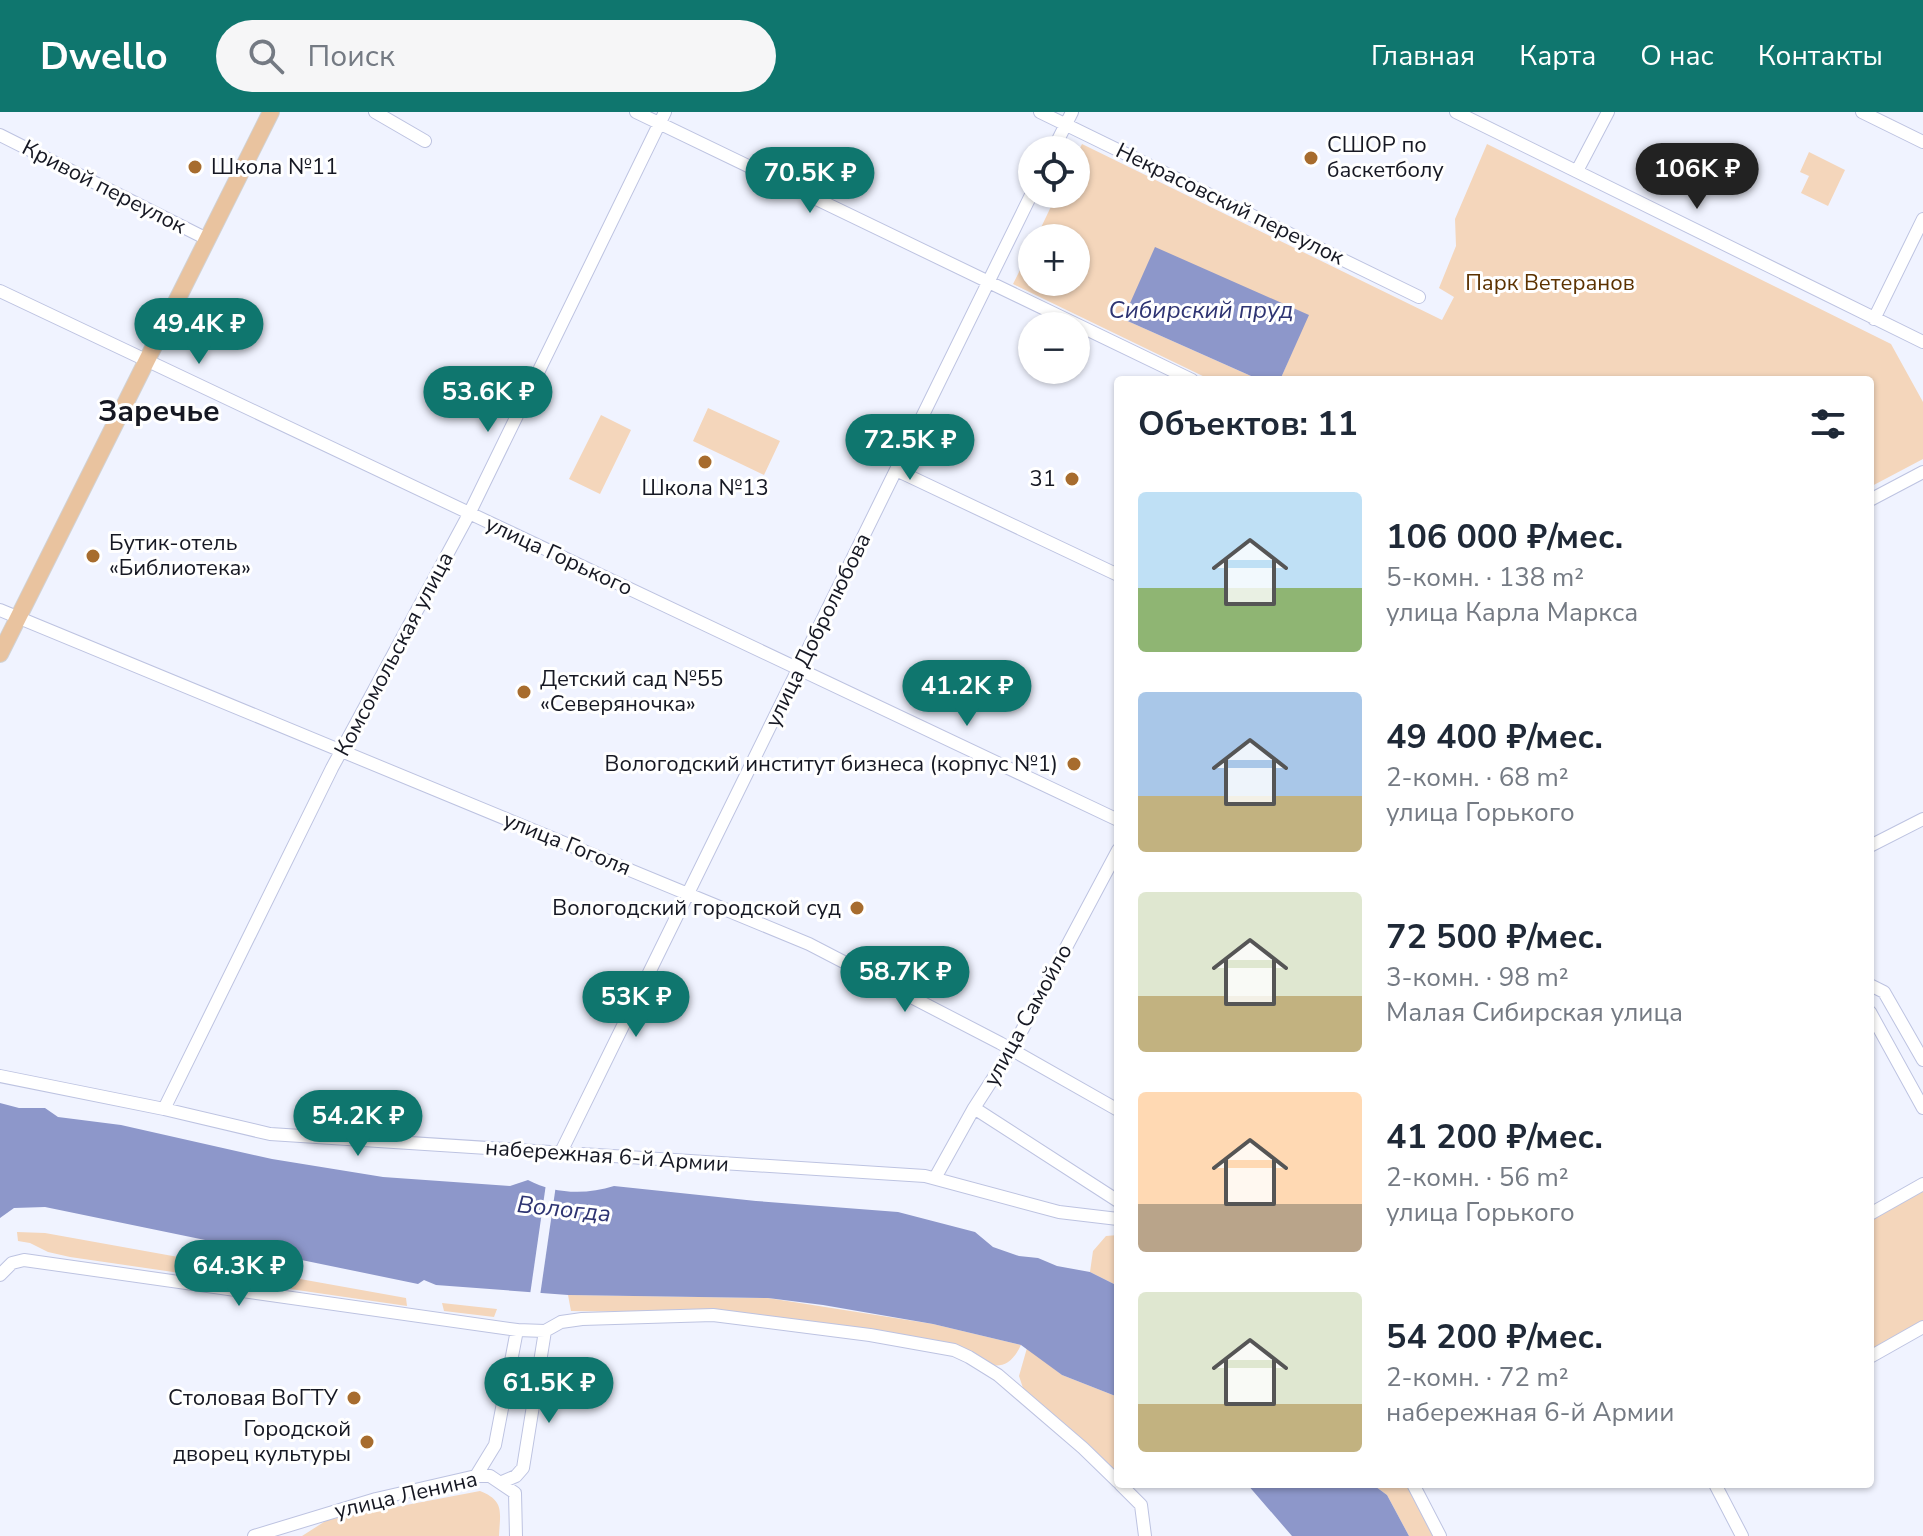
<!DOCTYPE html>
<html lang="ru">
<head>
<meta charset="utf-8">
<style>
  :root { --surface:#fff; --page:#f6f6f7; --text:#1f2937; --muted:#747a83; --accent:#0f766e }
  body { margin:0; font-family:"Nunito Sans",sans-serif; background:var(--page); color:var(--text); height:100vh; display:flex; flex-direction:column; font-size:30px; white-space:nowrap }
  * { box-sizing:border-box; margin:0 }
  p { font-size:26px; color:var(--muted) }
  .icon { flex:none; width:44px; height:44px; fill:none; stroke:currentColor; stroke-width:2; stroke-linecap:round; stroke-linejoin:round }
  .map { position:relative; flex:1; overflow:hidden }
  .details { position:absolute; left:1114px; top:264px; width:760px; height:1112px; display:flex; flex-direction:column; background:var(--surface); border-radius:8px; box-shadow:0 2px 6px #0004 }
  .details>* { flex:none }
  .buttons { position:absolute; left:1018px; top:24px; display:grid; gap:16px }
  .buttons a { display:grid; place-items:center; width:72px; height:72px; border-radius:50%; background:var(--surface); box-shadow:0 2px 6px #0004; font-size:40px }
  .price { position:absolute; translate:-50% -68px; padding:0 18px; border-radius:28px; background:var(--accent); color:#fff; font-size:26px; line-height:52px; filter:drop-shadow(0 2px 4px #0008) }
  .price::after { content:''; position:absolute; left:50%; top:48px; width:24px; height:18px; margin-left:-12px; background:inherit; clip-path:polygon(0 0,100% 0,50% 100%) }
  .price.selected { background:#222; color:#fff }
  ul { padding:0; list-style:none }
  li { display:flex; align-items:center; gap:24px; height:200px; padding:0 24px }
  li span { display:grid; place-items:center; flex:none; width:224px; height:160px; border-radius:8px; color:#555 }
  li>.icon { margin-inline-start:auto }
  span .icon { width:96px; height:96px; fill:#fffc; stroke-width:1 }
  li b { font-size:34px }
  h2 { display:flex; justify-content:space-between; align-items:center; height:96px; padding:0 24px; font-size:34px }
  header { display:flex; align-items:center; gap:48px; box-sizing:border-box; height:112px; padding:0 40px; background:var(--accent); color:#fff }
  header strong { font-size:38px }
  nav { display:flex; gap:44px; margin-inline-start:auto; font-size:28px }
  .search { width:560px; height:72px; background:var(--page); display:flex; align-items:center; gap:20px; box-sizing:border-box; padding:0 28px; border-radius:44px; color:var(--muted); font-size:30px }
  .map>svg:first-child { display:block }
  .green { fill:#f4d6bb }
  .water { fill:#8d97ca }
  .pier { fill:#f0f3ff }
  .lines { fill:none; stroke-linecap:round; stroke-linejoin:round }
  .minor-casing { stroke:#bdc3e1; stroke-width:14 }
  .major-casing { stroke:#d0d1d3; stroke-width:18 }
  .minor { stroke:#fff; stroke-width:12 }
  .major { stroke:#e9c39f; stroke-width:16 }
  .poi-dot { fill:#a76c2e; stroke:#fff; stroke-width:3 }
  .labels { text-anchor:middle; dominant-baseline:central; stroke-width:6; stroke-linejoin:round; paint-order:stroke }
  .poi-label { font-size:22px; fill:#161823; stroke:#fff; text-anchor:end }
  .street-label { font-size:22px; fill:#161823; stroke:#fff }
  .park-label { font-size:22px; fill:#5c3200; stroke:#fff }
  .water-label { font-size:24px; font-style:italic; fill:#2e3472; stroke:#fff }
  .district-label { font-size:30px; font-weight:bold; fill:#161823; stroke:#fff }
</style>
</head>
<body>
<header>
<strong>Dwello</strong>
<div class="search"><svg class="icon" aria-label="search" viewBox="0 0 24 24"><circle cx="10" cy="10" r="6"/><path d="M15 15l6 6"/></svg>Поиск</div>
<nav><a>Главная</a><a>Карта</a><a>О нас</a><a>Контакты</a></nav>
</header>
<div class="map">
<svg width="1923" height="1424" viewBox="0 0 1923 1424">
  <rect width="100%" height="100%" fill="#f0f3ff"/>
  <path class="green" d="M1082 32 1442 208 1454 185 1439 176 1456 134 1455 107 1487 32 1891 232 1923 290V347L1870 375V268H1280L1308 203 1123 207 1260 268H1211L1013 172 1032 134V170H1076V126H1036L1057 82H1076V44Z
    M1809 40 1845 58 1828 94 1801 81 1809 64 1800 60Z
    M708 296 780 329 764 363 693 329Z
    M601 303 631 318 600 382 569 367Z
    M1923 1077V1211L1870 1240V1107Z
    M17 1120 45 1121 406 1186 407 1194 70 1145 48 1140 30 1131 18 1129Z
    M1118 1123V1174L1090 1160 1093 1139 1106 1124Z
    M568 1183 768 1186 933 1212 1021 1233C1004 1269 981 1249 955 1236L640 1200 571 1199Z
    M442 1191 497 1197 494 1205 444 1199Z
    M1027 1236 1062 1263 1118 1285V1370L1024 1279 1019 1264Z
    M1372 1372H1410L1437 1424H1409L1387 1383Z
    M480 1379C505 1389 500 1400 499 1424H302L327 1408Z"/>
  <path class="water" d="M1155 135 1309 203 1280 268H1260L1123 207Z
    M0 991 19 996H45L58 1005 121 1013 272 1047 383 1065 510 1074 528 1068C554 1082 586 1083 614 1074L756 1089 898 1100 975 1120 993 1135 1019 1144 1038 1146 1057 1154 1090 1160 1118 1174V1285L1062 1263 1021 1233 933 1212 823 1193 768 1186 568 1183 436 1173 424 1168 418 1172 45 1095 14 1096 0 1106Z
    M1247 1372H1372L1387 1383 1409 1424H1292Z"/>
  <path class="pier" d="M546 1072 556 1073 540 1184 530 1183Z"/>
  <g class="lines">
    <defs>
      <path id="minor" d="M375 0 425 29
        M636 0 1192 268
        M1040 0 1419 185
        M1456 0 1923 230
        M1862 0 1923 30
        M0 23 207 127
        M1053 38 1072 0
        M1577 59 1608 0
        M0 179 1118 708
        M1874 207 1923 107
        M896 358 1118 463
        M1870 388 1923 360
        M0 498 809 832 1000 931 1118 998
        M1870 734 1923 707
        M1870 873 1884 880 1923 948
        M1870 900 1923 996
        M0 964 164 997 270 1022 925 1064 1059 1100 1118 1107
        M974 996 1118 1089
        M164 997 332 656 469 402 665 0
        M560 1042 1032 81
        M935 1066 974 996 1012 937 1118 738
        M1870 1102 1923 1072
        M0 1163 12 1151 24 1148 517 1218 545 1219 561 1210 582 1207 713 1203 870 1223 954 1238 969 1245 998 1263 1083 1336 1118 1370
        M1870 1245 1923 1215
        M476 1364 495 1333 517 1218
        M502 1370 516 1364 523 1356 545 1219
        M1120 1372 1141 1393 1145 1424
        M1413 1372 1440 1424
        M1715 1372 1742 1424
        M254 1424 376 1387 476 1364H490L515 1381 516 1424"/>
      <path id="major" d="M0 542 271 0"/>
    </defs>
    <use href="#minor" class="minor-casing"/>
    <use href="#major" class="major-casing"/>
    <use href="#minor" class="minor"/>
    <use href="#major" class="major"/>
  </g>
  <g class="poi-dot">
    <circle cx="1311" cy="46" r="8"/>
    <circle cx="195" cy="55" r="8"/>
    <circle cx="705" cy="350" r="8"/>
    <circle cx="1072" cy="367" r="8"/>
    <circle cx="93" cy="444" r="8"/>
    <circle cx="524" cy="580" r="8"/>
    <circle cx="1074" cy="652" r="8"/>
    <circle cx="857" cy="796" r="8"/>
    <circle cx="354" cy="1286" r="8"/>
    <circle cx="367" cy="1330" r="8"/>
  </g>
  <g class="labels">
    <g class="poi-label">
      <text x="1327" y="33" text-anchor="start">СШОР по<tspan x="1327" dy="25">баскетболу</tspan></text>
      <text x="211" y="55" text-anchor="start">Школа №11</text>
      <text x="1056" y="367">31</text>
      <text x="705" y="376" text-anchor="middle">Школа №13</text>
      <text x="109" y="431" text-anchor="start">Бутик-отель<tspan x="109" dy="25">«Библиотека»</tspan></text>
      <text x="540" y="567" text-anchor="start">Детский сад №55<tspan x="540" dy="25">«Северяночка»</tspan></text>
      <text x="1058" y="652">Вологодский институт бизнеса (корпус №1)</text>
      <text x="841" y="796">Вологодский городской суд</text>
      <text x="338" y="1286">Столовая ВоГТУ</text>
      <text x="351" y="1317">Городской<tspan x="351" dy="25">дворец культуры</tspan></text>
    </g>
    <g class="street-label">
      <text transform="translate(104 75) rotate(27)">Кривой переулок</text>
      <text transform="translate(1230 92) rotate(26)">Некрасовский переулок</text>
      <text transform="translate(559 444) rotate(25)">улица Горького</text>
      <text transform="translate(818 518) rotate(-64)">улица Добролюбова</text>
      <text transform="translate(394 542) rotate(-62)">Комсомольская улица</text>
      <text transform="translate(567 732) rotate(22)">улица Гоголя</text>
      <text transform="translate(1028 903) rotate(-61)">улица Самойло</text>
      <text transform="translate(607 1044) rotate(4)">набережная 6-й Армии</text>
      <text transform="translate(406 1383) rotate(-13)">улица Ленина</text>
    </g>
    <g class="park-label">
      <text x="1550" y="171">Парк Ветеранов</text>
    </g>
    <g class="water-label">
      <text x="1201" y="198">Сибирский пруд</text>
      <text transform="translate(564 1097) rotate(6)">Вологда</text>
    </g>
    <g class="district-label">
      <text x="159" y="299">Заречье</text>
    </g>
  </g>
</svg>
<div class="buttons">
<a><svg class="icon" aria-label="locate" viewBox="0 0 24 24"><circle cx="12" cy="12" r="6"/><path d="M12 2v4M12 18v4M2 12h4M18 12h4"/></svg></a>
<a>+</a>
<a>−</a>
</div>
<b class="price selected" style="left:1697px;top:99px">106K ₽</b>
<b class="price" style="left:810px;top:103px">70.5K ₽</b>
<b class="price" style="left:199px;top:254px">49.4K ₽</b>
<b class="price" style="left:488px;top:322px">53.6K ₽</b>
<b class="price" style="left:910px;top:370px">72.5K ₽</b>
<b class="price" style="left:967px;top:616px">41.2K ₽</b>
<b class="price" style="left:905px;top:902px">58.7K ₽</b>
<b class="price" style="left:636px;top:927px">53K ₽</b>
<b class="price" style="left:358px;top:1046px">54.2K ₽</b>
<b class="price" style="left:239px;top:1196px">64.3K ₽</b>
<b class="price" style="left:549px;top:1313px">61.5K ₽</b>
<section class="details">
<h2>Объектов: 11<svg class="icon" aria-label="filters" viewBox="0 0 24 24"><path d="M4 7h16M4 17h16"/><circle cx="9" cy="7" r="2"/><circle cx="15" cy="17" r="2"/></svg></h2>
<ul>
<li><span style="background:linear-gradient(#bfe0f5 60%,#8fb573 0)"><svg class="icon" aria-label="home" viewBox="0 0 24 24"><path d="M3 11l9-7 9 7M6 9v11h12V9"/></svg></span><div><b>106 000 ₽/мес.</b><p>5-комн. · 138 m²</p><p>улица Карла Маркса</p></div></li>
<li><span style="background:linear-gradient(#a9c7e8 65%,#c2b280 0)"><svg class="icon" aria-label="home" viewBox="0 0 24 24"><path d="M3 11l9-7 9 7M6 9v11h12V9"/></svg></span><div><b>49 400 ₽/мес.</b><p>2-комн. · 68 m²</p><p>улица Горького</p></div></li>
<li><span style="background:linear-gradient(#dfe7d0 65%,#c2b280 0)"><svg class="icon" aria-label="home" viewBox="0 0 24 24"><path d="M3 11l9-7 9 7M6 9v11h12V9"/></svg></span><div><b>72 500 ₽/мес.</b><p>3-комн. · 98 m²</p><p>Малая Сибирская улица</p></div></li>
<li><span style="background:linear-gradient(#ffd9b3 70%,#b9a48a 0)"><svg class="icon" aria-label="home" viewBox="0 0 24 24"><path d="M3 11l9-7 9 7M6 9v11h12V9"/></svg></span><div><b>41 200 ₽/мес.</b><p>2-комн. · 56 m²</p><p>улица Горького</p></div></li>
<li><span style="background:linear-gradient(#dfe7d0 70%,#c2b280 0)"><svg class="icon" aria-label="home" viewBox="0 0 24 24"><path d="M3 11l9-7 9 7M6 9v11h12V9"/></svg></span><div><b>54 200 ₽/мес.</b><p>2-комн. · 72 m²</p><p>набережная 6-й Армии</p></div></li>
</ul>
</section>
</div>
</body>
</html>
